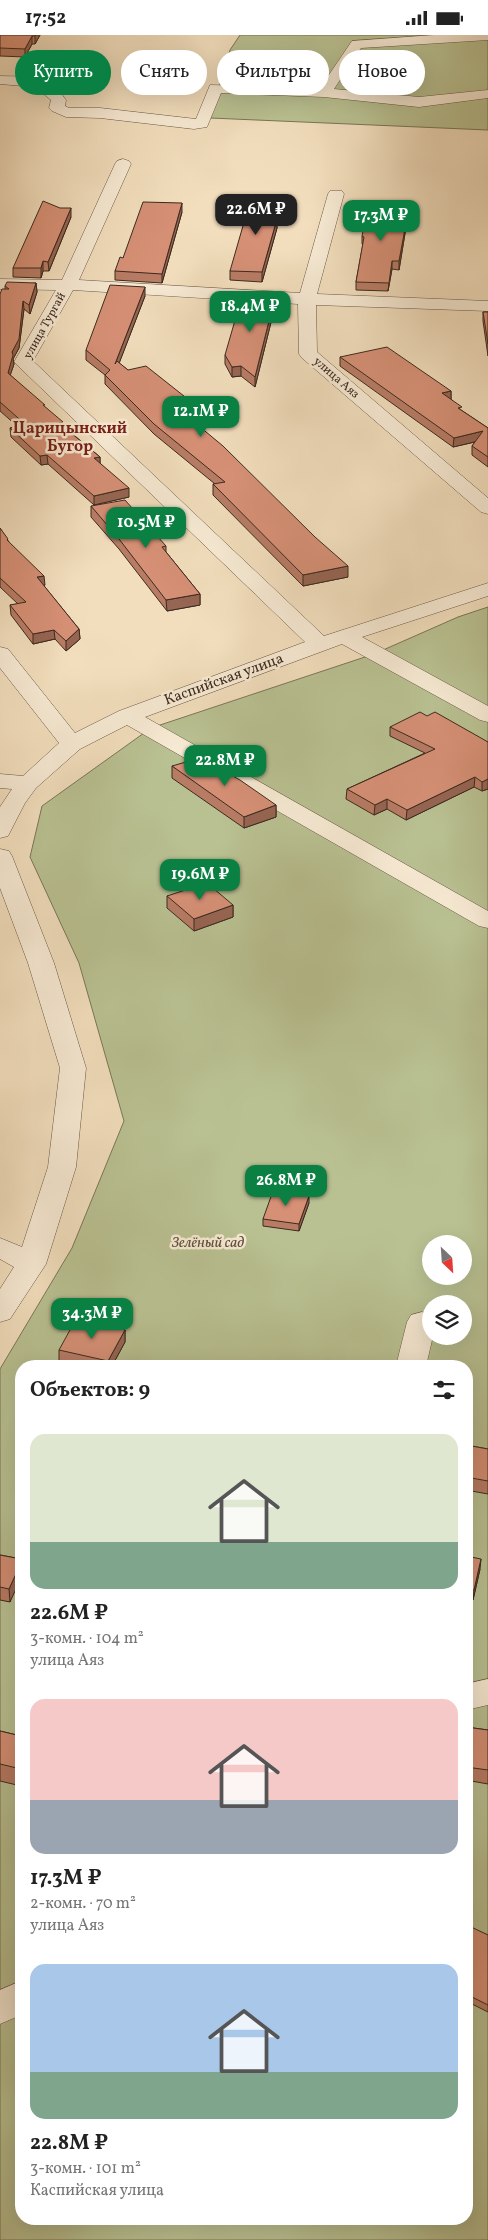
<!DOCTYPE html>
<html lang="ru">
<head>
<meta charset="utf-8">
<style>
  :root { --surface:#fff; --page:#f2f2f2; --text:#222; --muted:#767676; --accent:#0b8043 }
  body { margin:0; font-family:Vollkorn,serif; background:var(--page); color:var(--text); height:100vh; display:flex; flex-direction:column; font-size:19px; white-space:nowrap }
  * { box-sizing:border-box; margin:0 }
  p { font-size:16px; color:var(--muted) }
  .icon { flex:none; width:28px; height:28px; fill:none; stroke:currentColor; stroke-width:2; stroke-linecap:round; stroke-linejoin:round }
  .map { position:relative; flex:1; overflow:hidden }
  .details { position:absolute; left:15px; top:1325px; width:458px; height:865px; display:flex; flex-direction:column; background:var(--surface); border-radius:20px; box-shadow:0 5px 20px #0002 }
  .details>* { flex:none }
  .top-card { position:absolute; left:15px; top:15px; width:459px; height:45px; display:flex; gap:10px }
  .needle { width:32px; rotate:155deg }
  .fabs { position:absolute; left:422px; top:1200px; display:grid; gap:10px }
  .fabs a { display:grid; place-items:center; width:50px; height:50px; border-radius:50%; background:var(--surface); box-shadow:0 5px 20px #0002; font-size:25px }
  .price { position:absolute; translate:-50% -42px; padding:0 11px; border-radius:10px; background:var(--accent); color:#fff; font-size:16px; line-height:32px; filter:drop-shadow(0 1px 2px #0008) }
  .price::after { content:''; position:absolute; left:50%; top:30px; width:15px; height:11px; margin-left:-8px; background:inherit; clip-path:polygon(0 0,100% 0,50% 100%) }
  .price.on { background:#222; color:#fff }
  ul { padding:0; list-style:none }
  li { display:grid; align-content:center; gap:10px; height:265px; padding:0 15px }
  li span { display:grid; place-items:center; height:155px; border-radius:15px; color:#555 }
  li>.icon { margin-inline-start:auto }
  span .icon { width:90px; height:90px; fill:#fffc; stroke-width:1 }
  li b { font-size:21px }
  h2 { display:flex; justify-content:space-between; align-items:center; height:60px; padding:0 15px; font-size:21px }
  .tag { padding:0 18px; border-radius:22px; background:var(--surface); box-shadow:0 5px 20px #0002; font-size:18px; line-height:45px }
  .tag.on { background:var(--accent); color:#fff }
  .status { display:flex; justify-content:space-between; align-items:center; height:35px; padding:0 25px; background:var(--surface); direction:ltr }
  .status svg { height:14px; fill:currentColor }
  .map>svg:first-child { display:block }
  .green { fill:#b9c192; stroke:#7a7658; fill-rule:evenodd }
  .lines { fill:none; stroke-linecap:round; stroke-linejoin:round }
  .minor-casing { stroke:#6a5746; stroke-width:1 }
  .minor { fill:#f7ead4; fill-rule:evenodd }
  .wall { fill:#b87c65; stroke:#3c2a1f }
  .shaded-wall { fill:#966553; stroke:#3c2a1f }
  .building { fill:#d69076; stroke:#3c2a1f }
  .labels { text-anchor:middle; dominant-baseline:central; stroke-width:5; stroke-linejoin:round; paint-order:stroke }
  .far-street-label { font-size:12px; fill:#3c2a1f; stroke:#f7ead4 }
  .street-label { font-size:15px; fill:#3c2a1f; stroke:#f7ead4 }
  .park-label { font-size:15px; font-style:italic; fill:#5b503c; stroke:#f7ead4 }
  .far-district-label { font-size:16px; font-weight:bold; fill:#7a1f14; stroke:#f7ead4 }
</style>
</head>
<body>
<div class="status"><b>17:52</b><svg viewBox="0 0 49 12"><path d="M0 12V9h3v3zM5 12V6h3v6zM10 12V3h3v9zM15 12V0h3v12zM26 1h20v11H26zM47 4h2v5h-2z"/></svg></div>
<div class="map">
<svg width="488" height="2205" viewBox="0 0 488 2205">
  <rect width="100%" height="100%" fill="#f2debd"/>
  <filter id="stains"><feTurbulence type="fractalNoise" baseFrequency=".004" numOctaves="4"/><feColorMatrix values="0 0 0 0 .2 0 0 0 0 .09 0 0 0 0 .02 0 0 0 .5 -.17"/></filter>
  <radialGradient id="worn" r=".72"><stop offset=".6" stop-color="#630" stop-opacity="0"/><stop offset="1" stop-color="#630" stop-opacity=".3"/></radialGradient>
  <path class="green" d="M240 0H488V95L210 83 230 15Z
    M488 572V2205H0V1334L72 1213 124 1086 79 928 30 822 42 771 151 693 374 619 458 582ZM431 1209H464V1241H431ZM431 1269H464V1301H431ZM21 1331H466V2184H21Z"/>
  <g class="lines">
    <defs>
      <path id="minor" d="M434 0H488V5L361 13 334 54 419 62 488 55V63L419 72 324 62 221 58 207 92 194 94 100 83 66 82 52 76 49 73 51 65 35 52 0 49V41C28 42 48 39 66 65L65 71 69 73H100L196 84 210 50 320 53 352 6Z
        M123 124 129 126 131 129 79 245 300 258 328 159 330 156H342L344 159 317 259 488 266V276L316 270 317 317 488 463V479L481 477 302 323 299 319 298 269 73 255 33 326 324 601 488 548V561L362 602 488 671V687L480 685 342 609 145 682 488 876V893L479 891 127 690 80 714 36 753 25 768 8 801 0 803V772L12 754 0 753V739L23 741 59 708 0 633V612L8 614 75 698 119 676 305 607 14 327 56 255 0 254V244L62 245 115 129 117 126Z
        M0 814 9 816 12 821 54 928 86 1033 76 1132 46 1229 10 1284 0 1287V1254L14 1232 0 1224V1203L22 1212 48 1132 60 1033 28 928 0 853Z
        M422 1277 431 1280V1301H433L426 1331H396L407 1287 411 1280Z
        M488 1644V1670L466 1675V1649Z
        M21 1946V1980L0 1989V1955Z"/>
    </defs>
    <use href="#minor" class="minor-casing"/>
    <use href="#minor" class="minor"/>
  </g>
  <path class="wall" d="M0 0H40L35 9H32L25 22 0 21Z
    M188 17V27L178 56H144V45Z
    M278 164V173L276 184 277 193 262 247 230 245V236Z
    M182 177 162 248 115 245V236L123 223Z
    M408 180 399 235 392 234 388 256 356 255V247L363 209H362V201Z
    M71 182 49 236H43L41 243 13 242V233Z
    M36 248 37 257 30 279 24 274 19 313 13 324 14 329 10 340 45 372 63 391 100 422V428L129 462 94 470 48 429 41 430 11 402 10 393 17 391 0 376V259L5 254V251Z
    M145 261 119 328 128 335 194 379 186 381 348 542 303 551 213 460V449H215L154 399 105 349V340L86 325V315Z
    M275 271 255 352 241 341 232 342 225 329V320Z
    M483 277H488V321L483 286Z
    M340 322 451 356V364L461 375 488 393V432L472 420V411L475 407 453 412 340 331Z
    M91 471 166 511V517L200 559V570L167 576 119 514 91 482Z
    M0 493 9 507 45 550 44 551 79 594 80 604 66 616 55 604 33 609 11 580 10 570 18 569 0 552Z
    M390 692 488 707V754L482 756 474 752 406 785 387 774 374 780 346 764 347 754 425 718 390 701Z
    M172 731 276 770V782L244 793 172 743Z
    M167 861 233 870V882L194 896 167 873Z
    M309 1168 299 1196 263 1191V1184Z
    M125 1295V1307L112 1331H75L59 1328V1315Z
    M21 1398V1411H19L18 1404Z
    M466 1410 488 1414V1459L466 1455Z
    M0 1520 21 1524 10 1567 0 1565Z
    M466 1521 480 1534 473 1565 466 1564Z
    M466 1692 488 1695V1749L466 1745Z
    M0 1696 21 1701V1751L0 1746Z
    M466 1891 488 1900V1977L466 1966Z"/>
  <path class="shaded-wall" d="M36 0H40L35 9V1Z
    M32 1V9L25 22V14Z
    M188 17V27L178 56V46Z
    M278 164V173L273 193V183Z
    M182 168V177L162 248V239Z
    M409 172 408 180 399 235V226Z
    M71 173V182L49 236 48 227Z
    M277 184V193L262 247V237Z
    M43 226V236L41 243V233Z
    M392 226V234L388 256 389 248Z
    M36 248 37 257 30 279 29 270Z
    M145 252V261L115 339V329Z
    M275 262V271L255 352V342Z
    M23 266 24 274 19 313 13 324 14 329 8 347V338Z
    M241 331V341L232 342V332Z
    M451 356V366L442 358Z
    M194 369V379L176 382V372Z
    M483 396V405L453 412 454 403Z
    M47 420 48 429 41 430 40 421Z
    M100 422V432L94 423Z
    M129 453V462L94 470V461Z
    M348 531V542L303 551V540Z
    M44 541 45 550 38 552 37 542Z
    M200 559V570L167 576 166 565Z
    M79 594 80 604 66 616V606Z
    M54 595 55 604 33 609V599Z
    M475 742 474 752 406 785 407 775Z
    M488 744V754L482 756V747Z
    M387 764V774L374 780 375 770Z
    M276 770V782L244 793V782Z
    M233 870V882L194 896V884Z
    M309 1161V1168L299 1196V1189Z
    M125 1295V1307L112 1331H108V1326Z
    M481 1524 480 1534 473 1565 474 1555Z
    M21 1528V1543L10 1567 9 1554Z"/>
  <path class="building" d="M0 0H36L35 1H32L25 14 0 13Z
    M154 16 188 17 178 46 144 45Z
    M251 163 278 164 273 183 277 184 262 237 230 236Z
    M43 166 60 173H71L48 227 43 226 41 233H13Z
    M143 167 182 168 162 239 115 236 120 222 123 223Z
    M368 170 409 172 399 226H392L389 248 356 247 364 202 362 201Z
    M7 247 36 248 29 270 23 266 19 304 12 317 13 320 8 338 45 370H43L63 387 59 388 100 422 94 423 129 453 94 461 47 420 40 421 10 393 26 390 0 367V259L2 254H9L5 251Z
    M110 250 145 252 115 329 117 326 128 335 146 331 194 369 176 372 223 411 315 502 348 531 303 540 213 449 225 447 154 389 105 340 110 335 86 315Z
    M242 261 275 262 255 342 241 331 232 332 225 320Z
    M483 277H488V309Z
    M387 312 451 356 442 358 462 372 458 373 488 393V422L472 411 483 396 454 403 340 322Z
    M125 465 166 511 162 512 200 559 166 565 119 504 91 471Z
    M0 493 8 504 7 505 44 541 37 542 79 594 66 606 54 595 33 599 10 570 26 567 0 543Z
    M420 677 427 681 435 677 488 707V744L482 747 475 742 407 775 387 764 375 770 347 754 435 714 390 692Z
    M200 723 240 745 276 770 244 782 172 731Z
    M207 848 233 870 194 884 167 861Z
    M273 1156 309 1161 299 1189 263 1184Z
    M76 1284 125 1295 108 1326 59 1315Z
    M21 1398V1404H18Z
    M466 1410 488 1414V1446L466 1442Z
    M0 1520 21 1524V1528L9 1554 0 1552Z
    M466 1521 481 1524 474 1555 466 1554Z
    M466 1692 488 1695V1735L466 1732Z
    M0 1696 21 1701V1734L0 1729Z
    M467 1890 488 1900V1970L466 1959V1891Z"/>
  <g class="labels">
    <g class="far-street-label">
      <text transform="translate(45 291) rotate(-61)">улица Тургай</text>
      <text transform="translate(336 343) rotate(41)">улица Аяз</text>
    </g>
    <g class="street-label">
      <text transform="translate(224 645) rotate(-20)">Каспийская улица</text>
    </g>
    <g class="park-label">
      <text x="208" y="1208">Зелёный сад</text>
    </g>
    <g class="far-district-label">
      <text x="70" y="394">Царицынский<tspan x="70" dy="18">Бугор</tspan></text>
    </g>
  </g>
  <rect width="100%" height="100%" filter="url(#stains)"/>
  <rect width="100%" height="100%" fill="url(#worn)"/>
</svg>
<div class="fabs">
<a><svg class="needle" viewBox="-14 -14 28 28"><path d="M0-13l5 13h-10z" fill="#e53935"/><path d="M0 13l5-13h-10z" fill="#767676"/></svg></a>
<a><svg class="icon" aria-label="layers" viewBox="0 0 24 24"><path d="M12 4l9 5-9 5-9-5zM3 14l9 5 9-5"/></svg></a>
</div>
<b class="price on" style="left:256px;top:201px">22.6M ₽</b>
<b class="price" style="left:381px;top:207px">17.3M ₽</b>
<b class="price" style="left:250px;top:298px">18.4M ₽</b>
<b class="price" style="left:201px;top:403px">12.1M ₽</b>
<b class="price" style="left:146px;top:514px">10.5M ₽</b>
<b class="price" style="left:225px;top:752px">22.8M ₽</b>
<b class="price" style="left:200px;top:866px">19.6M ₽</b>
<b class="price" style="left:286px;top:1172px">26.8M ₽</b>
<b class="price" style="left:92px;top:1305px">34.3M ₽</b>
<div class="top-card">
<a class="tag on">Купить</a>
<a class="tag">Снять</a>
<a class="tag">Фильтры</a>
<a class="tag">Новое</a>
</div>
<section class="details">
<h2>Объектов: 9<svg class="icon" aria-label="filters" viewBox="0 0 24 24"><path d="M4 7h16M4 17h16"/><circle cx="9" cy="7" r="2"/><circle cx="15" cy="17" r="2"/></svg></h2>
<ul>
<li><span style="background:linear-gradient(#dfe7d0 70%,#7fa58c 0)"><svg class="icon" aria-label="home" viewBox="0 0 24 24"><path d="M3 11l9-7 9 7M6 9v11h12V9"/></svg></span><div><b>22.6M ₽</b><p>3-комн. · 104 m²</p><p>улица Аяз</p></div></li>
<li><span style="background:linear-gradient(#f6c9c9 65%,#9aa5b1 0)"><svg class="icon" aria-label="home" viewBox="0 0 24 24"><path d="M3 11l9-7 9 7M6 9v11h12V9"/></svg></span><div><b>17.3M ₽</b><p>2-комн. · 70 m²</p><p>улица Аяз</p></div></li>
<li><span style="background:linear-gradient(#a9c7e8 70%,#7fa58c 0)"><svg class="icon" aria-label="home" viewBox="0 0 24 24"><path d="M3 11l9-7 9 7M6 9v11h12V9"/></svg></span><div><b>22.8M ₽</b><p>3-комн. · 101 m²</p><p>Каспийская улица</p></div></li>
</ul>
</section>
</div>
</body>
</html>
